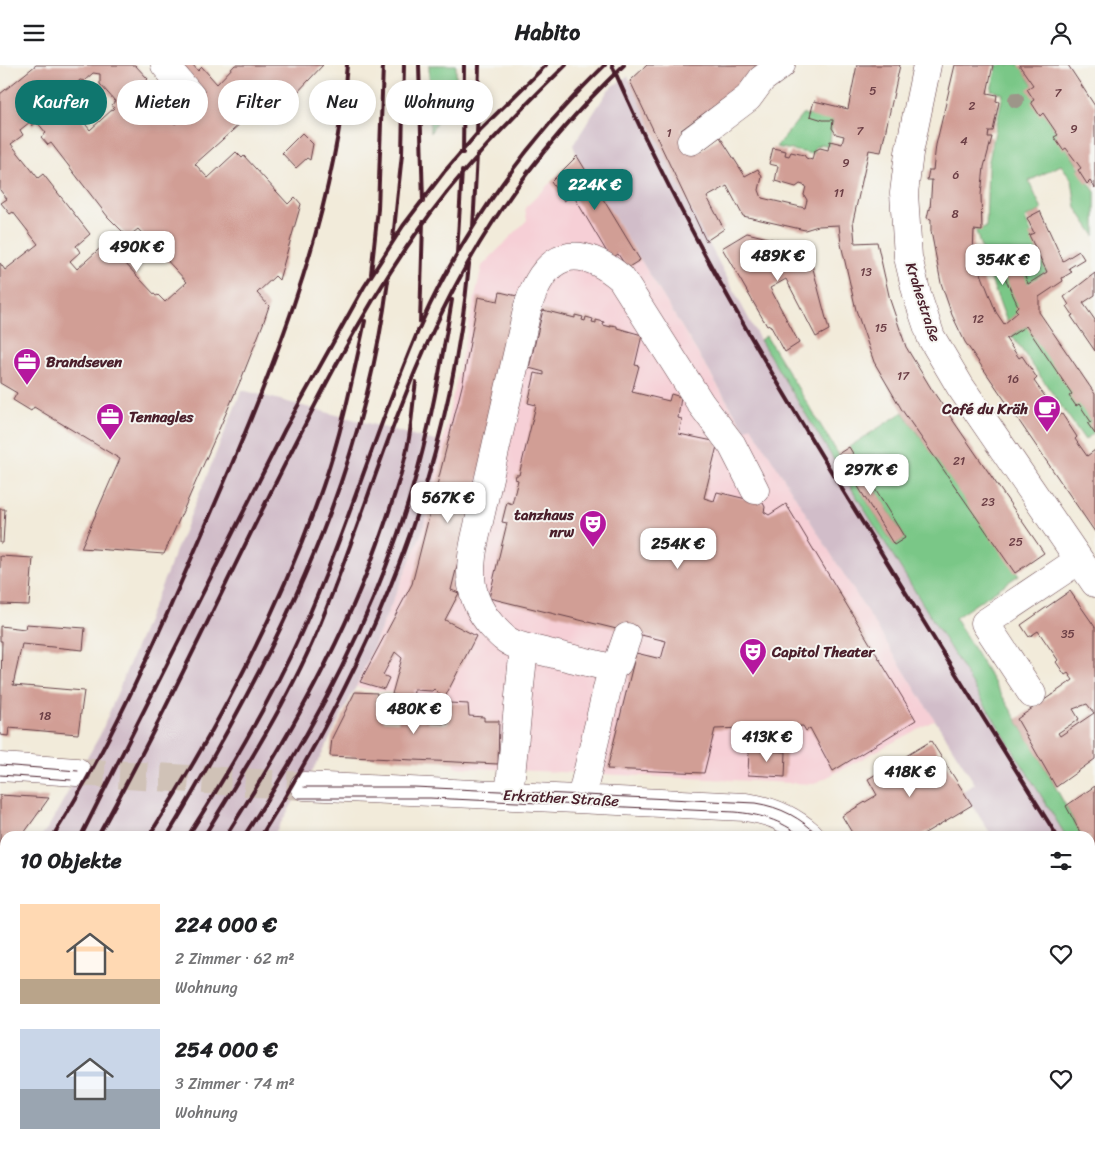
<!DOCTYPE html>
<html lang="de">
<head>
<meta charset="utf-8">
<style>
  :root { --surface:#fff; --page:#f6f6f6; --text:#202124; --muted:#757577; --accent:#0f766e }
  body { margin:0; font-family:Sriracha,sans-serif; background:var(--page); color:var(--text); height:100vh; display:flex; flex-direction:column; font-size:19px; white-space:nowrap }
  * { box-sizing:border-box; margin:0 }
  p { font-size:16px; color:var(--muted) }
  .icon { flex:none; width:28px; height:28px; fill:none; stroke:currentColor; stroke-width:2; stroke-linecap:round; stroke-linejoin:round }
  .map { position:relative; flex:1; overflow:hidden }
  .sheet { position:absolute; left:0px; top:766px; width:1095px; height:321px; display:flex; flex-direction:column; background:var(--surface); border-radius:15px 15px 0 0; box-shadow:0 2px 8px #0003 }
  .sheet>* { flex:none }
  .hud { position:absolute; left:15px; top:15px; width:500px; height:45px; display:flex; gap:10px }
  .price { position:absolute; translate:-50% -42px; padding:0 11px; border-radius:10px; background:#fff; color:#222; font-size:16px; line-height:32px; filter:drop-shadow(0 1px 2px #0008) }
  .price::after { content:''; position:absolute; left:50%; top:30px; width:15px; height:11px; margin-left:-8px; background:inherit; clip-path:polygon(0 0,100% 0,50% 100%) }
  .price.active { background:var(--accent); color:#fff }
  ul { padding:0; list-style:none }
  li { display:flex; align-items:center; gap:15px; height:125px; padding:0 20px }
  li span { display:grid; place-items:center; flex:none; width:140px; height:100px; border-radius:0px; color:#555 }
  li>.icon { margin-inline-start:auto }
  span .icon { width:60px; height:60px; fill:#fffc; stroke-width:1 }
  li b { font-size:21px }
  h2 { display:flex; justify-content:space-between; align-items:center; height:60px; padding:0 20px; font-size:21px }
  .tag { padding:0 18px; border-radius:22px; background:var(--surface); box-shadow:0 2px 8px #0003; font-size:18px; line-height:45px }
  .tag.active { background:var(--accent); color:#fff }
  header { display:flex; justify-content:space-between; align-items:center; height:65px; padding:0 20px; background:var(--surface); font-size:22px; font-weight:700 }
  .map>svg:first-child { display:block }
  .built { fill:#f6cfd6 }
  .industrial { fill:#d1bdc9 }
  .green { fill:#7ac787; stroke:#627359 }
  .building { fill:#d19e95; fill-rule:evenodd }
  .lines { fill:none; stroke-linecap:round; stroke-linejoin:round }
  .minor-tunnel { stroke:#d0c2b7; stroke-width:28; stroke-dasharray:28 14; stroke-linecap:butt }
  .minor-casing { stroke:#633e45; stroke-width:29 }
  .minor { stroke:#fff; stroke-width:28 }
  .tram { stroke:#4a1f2b; stroke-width:1 }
  .rail { stroke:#4a1f2b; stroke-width:4 }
  .tree { fill:#9d9689 }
  .labels { text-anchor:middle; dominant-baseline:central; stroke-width:4; stroke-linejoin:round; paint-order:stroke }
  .number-label { font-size:12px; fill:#6c3f46 }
  .street-label { font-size:15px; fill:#4a1f2b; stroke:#f6f6f2 }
  .poi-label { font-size:15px; font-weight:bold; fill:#4a1f2b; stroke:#f6f6f2; text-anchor:start }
</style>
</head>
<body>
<header><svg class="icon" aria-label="menu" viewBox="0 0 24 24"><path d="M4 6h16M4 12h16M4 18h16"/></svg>Habito<svg class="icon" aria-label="person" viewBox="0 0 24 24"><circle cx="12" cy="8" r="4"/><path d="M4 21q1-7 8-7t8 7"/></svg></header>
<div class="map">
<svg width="1095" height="1087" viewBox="0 0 1095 1087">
  <rect width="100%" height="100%" fill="#f6f6f2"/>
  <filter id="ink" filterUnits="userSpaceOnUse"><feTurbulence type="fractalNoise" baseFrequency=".02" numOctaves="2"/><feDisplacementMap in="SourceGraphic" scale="10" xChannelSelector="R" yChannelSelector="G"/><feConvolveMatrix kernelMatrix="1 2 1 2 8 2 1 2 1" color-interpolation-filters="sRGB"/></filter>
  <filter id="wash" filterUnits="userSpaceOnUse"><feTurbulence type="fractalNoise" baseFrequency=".0096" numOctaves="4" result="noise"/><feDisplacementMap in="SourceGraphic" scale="20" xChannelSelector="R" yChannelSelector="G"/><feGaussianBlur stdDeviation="1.12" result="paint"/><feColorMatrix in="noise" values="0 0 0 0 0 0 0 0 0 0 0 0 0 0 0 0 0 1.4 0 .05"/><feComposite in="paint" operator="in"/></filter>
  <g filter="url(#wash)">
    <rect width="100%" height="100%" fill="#f2ebda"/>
    <path class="built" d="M577 91 744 364 751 361 935 655 814 719 454 702 455 638 356 622 423 465 482 201 527 155 525 143Z"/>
    <path class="industrial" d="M628 11 689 141 760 275 766 271 916 517 954 553 1037 688 1082 771H992L963 726 975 719 751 361 745 365 577 91 573 80 609 24Z
      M242 325 443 378 423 465 356 622 321 691 273 771H41L49 761 100 670Z
      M1090 811 1095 818V931L1090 922Z
      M5 816V1082L81 1083 79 1087H0V822Z"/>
    <path class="green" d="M429 0H456V23L438 24 437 57 430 68Z
      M997 0H1020L1034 22 1029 25 1095 127V171L1076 143 1072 115 1061 100 1029 116 1042 145 1025 153 1047 206 1016 225 1022 243 1007 257 988 207 975 163H986L988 100 1003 29 991 25Z
      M803 49 833 55 829 81 821 79 814 83 813 89 776 82Z
      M1040 252 1095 332V367L1085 375 1012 271Z
      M766 271 894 480 905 473 849 382 903 347 1019 510 955 553 1037 688 1082 771H1066L760 275Z"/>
    <g id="blocks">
      <path class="building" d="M36 0H135L148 14 132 29 156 55 170 43 173 47 171 54 175 59 187 49V38L194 42 205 32 177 0H193L198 6 202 2 217 19 235 0H323L281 45 269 33 195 99 208 113 236 87 242 93 244 91 288 139 295 132 301 139 279 215 275 211 257 228 269 241 263 259 242 312 164 489 81 483 120 394 34 342 31 346 13 335 17 328 0 318V198L5 205 38 179 13 147 10 149 1 138 7 134 0 125V29ZM93 8 100 9V19L115 36 112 40 114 43 90 65 63 31 80 15 84 16ZM30 57 32 61 37 57 46 68 41 72 48 80 51 78 108 152 128 172 138 164 187 217 165 237 158 230 156 231 106 178 77 204 70 196 80 187 76 181 90 169 43 109 38 113 11 79 23 70 20 65Z
        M647 0H770L681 65 700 87 720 72 745 111 758 104 762 112 759 125 762 133 805 143 807 135 804 130 806 121 800 119 796 122 775 116 778 101 769 99 773 83 786 86 785 90 789 91 791 87 804 90 806 93 812 95 814 86 820 83 828 85 830 76 842 79 844 71 836 69 832 63 833 55H823L810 51 814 36 848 44 857 0H900L881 87 869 85 853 156 855 178 877 177 890 235 906 282 932 325 1044 488 1015 508 902 345 874 297 856 245 841 179 839 160 818 161 805 165 743 151 727 121 707 132 724 164 706 176 630 16Z
        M955 0H993L987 28 997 30 996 36 999 37 993 66H989L988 72H992L984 102 981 130 982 166 974 165 973 188 996 247 1004 259 1018 247 1015 244 1018 241 1001 204 1020 197 1028 219 1047 207 1029 170 1034 168 1027 153 1040 146 1063 196 1079 186 1084 194 1069 203 1072 207 1062 213 1063 216 1039 232V247L1095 329V369L1088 359 1091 357 1079 339 1076 341 1069 331 1072 329 1026 261 1006 274 1019 293 1022 291 1037 313 1034 316 1059 351 1062 349 1077 372 1075 374 1087 391 1095 385V467L965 277 952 250 941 218 931 166V154L927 153 929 144 930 145 932 115H927L929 105H933L936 80Z
        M1019 0H1068L1095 41V123L1090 116 1087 119 1078 105 1081 103 1066 83 1063 85 1054 72 1058 70 1043 48 1040 51 1031 37 1034 35 1027 24 1033 20Z
        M302 68 313 79 310 95 307 93 296 103 282 88Z
        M577 91 640 195 627 203 618 189 611 194 573 130 564 136 551 117Z
        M747 168 801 181 811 196 829 265 816 272 786 214 770 223 799 278 785 287 770 260 767 261 722 183Z
        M1095 208V230L1083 238 1095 255V286L1071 251 1073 250 1067 241 1069 240 1064 232Z
        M500 227 517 231 492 359 451 525 459 528 445 555 476 571 444 634 434 624 432 626 414 625 413 637 392 629 402 593 395 587 383 610 389 613 384 624 360 617 412 519 463 317 478 232 498 236Z
        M543 245 575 253V250L583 252 582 255 585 256 586 252 593 254 592 257 596 258V255L604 257 603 260 611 262V260L617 261V263L642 270 635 300 639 301 632 327 669 336 671 329 681 332 678 353 682 354 679 369 718 377 704 433 714 436 717 427 763 438 765 442 764 447 769 450 786 439 916 655 833 706 810 663 806 666 803 661 715 664 704 708 607 704 636 588 661 594 666 576 489 533 507 458 502 457 507 437 512 439 518 415 515 414 516 410H519L536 340 528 338 535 308 544 310V307L529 303Z
        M849 382 905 473 894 480 838 389Z
        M0 444H5L3 478H0Z
        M0 491 33 493 29 540 0 539Z
        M1070 526 1095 562V694L1056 722 1017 654 1073 615 1068 608 1065 610 1056 597 1058 595 1038 566 1029 572 1021 560ZM1087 639 1094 648 1060 671 1058 668 1079 654 1073 644Z
        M26 559 85 563 83 585 22 579 13 620 84 626 78 669 9 663 8 671 0 670 2 576H0V561L25 564Z
        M355 627 377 628 376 640 385 641 384 656 398 657 399 652 427 654 428 658 448 659 449 638 468 639 469 651 484 652V656H499L498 699 330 691 332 673Z
        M931 676 972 740 920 771H854L842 751 877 730 868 714Z
        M749 685 786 687 785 712 748 710Z
        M1095 721V795L1090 786V771H1082L1066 741Z
        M0 730 49 733 22 771H5V795L0 802Z
        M1095 951V964L1090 967V954Z
        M1090 992 1095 1000V1013L1090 1016Z
        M1095 1060V1087H1043L1040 1082H1090L1091 1066Z"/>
    </g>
  </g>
  <g filter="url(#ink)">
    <use href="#blocks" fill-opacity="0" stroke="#633e45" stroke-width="1"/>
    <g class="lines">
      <path class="minor-tunnel" d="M77 707 304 721"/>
      <defs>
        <path id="minor" d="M165 0 191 31
          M927 0 909 88 904 128 908 192 917 230 931 272 960 321 1095 518
          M691 76 748 33 762 14 781 0
          M524 582 612 603
          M1032 629 985 558 1079 495
          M0 702 77 707
          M304 721 745 742C771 745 791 754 810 771
          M509 730 524 582C509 579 502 572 492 561 468 534 468 507 475 474L528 241C545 188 576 176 621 213L701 339 732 380 755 425
          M581 734 612 603 618 598 627 572
          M998 1082 1001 1087"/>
      </defs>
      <use href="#minor" class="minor-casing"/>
      <use href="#minor" class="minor"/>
      <path class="tram" d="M0 700 78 706
        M0 710 71 715
        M304 722H414L755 738C781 742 801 753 819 771
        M298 733H430L734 747C759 749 781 755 801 771
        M992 1082 995 1087
        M1005 1082 1007 1087"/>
      <path class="rail" d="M419 0 423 137
        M612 0C682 162 773 313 866 463 929 566 993 669 1057 771
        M477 70 479 0
        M463 88 464 0
        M473 162 477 90
        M393 174 402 89 404 0
        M457 188 462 106
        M371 209 378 144 383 0
        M420 257 423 157
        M53 771C112 678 155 577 199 476 265 323 333 167 347 0
        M81 771 285 364 364 222 403 161 444 107 481 64 546 0
        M98 771C161 657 216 538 274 421 317 335 360 249 415 170 460 105 510 55 566 0
        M149 771C219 661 280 544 323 421 342 367 353 311 365 256
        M167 771C189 736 209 699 229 663 308 519 367 380 388 216
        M188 771C230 705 270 637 302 566 347 466 377 360 421 259 464 163 530 72 605 0
        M204 771C244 706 286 639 316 569 358 469 387 364 433 266 479 166 545 75 624 0
        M226 771C288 673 347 571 384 461 394 432 404 403 409 373 412 354 413 335 416 317
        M244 771C314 665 375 550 411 428 430 365 441 300 452 235
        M261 771C373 593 449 411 469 199
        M1090 825 1095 833
        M0 851 5 844
        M0 918 5 909
        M0 946 5 937
        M0 1011 5 1003
        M0 1042 5 1034
        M0 1073 5 1065
        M10 1087 12 1082
        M29 1087 31 1082
        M48 1087 51 1082
        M67 1087 70 1082"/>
    </g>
    <circle class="tree" cx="1016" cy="35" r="8"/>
  </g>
  <defs>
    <symbol id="office-pin" viewBox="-11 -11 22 30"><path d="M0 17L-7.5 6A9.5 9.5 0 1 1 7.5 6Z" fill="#b5179e" stroke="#f6f6f2"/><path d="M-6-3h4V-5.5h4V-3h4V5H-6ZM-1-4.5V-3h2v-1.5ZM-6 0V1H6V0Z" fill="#fff"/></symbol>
    <symbol id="cafe-pin" viewBox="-11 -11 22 30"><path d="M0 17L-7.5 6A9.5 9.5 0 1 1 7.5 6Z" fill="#b5179e" stroke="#f6f6f2"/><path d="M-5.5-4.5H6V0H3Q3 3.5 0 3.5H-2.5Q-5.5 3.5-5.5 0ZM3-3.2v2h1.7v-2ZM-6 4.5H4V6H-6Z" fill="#fff"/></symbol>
    <symbol id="theatre-pin" viewBox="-11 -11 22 30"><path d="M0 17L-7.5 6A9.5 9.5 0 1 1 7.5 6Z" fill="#b5179e" stroke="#f6f6f2"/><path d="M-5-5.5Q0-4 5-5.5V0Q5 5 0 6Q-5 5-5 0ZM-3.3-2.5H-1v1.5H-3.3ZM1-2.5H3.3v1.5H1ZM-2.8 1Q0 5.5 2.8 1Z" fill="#fff"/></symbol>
  </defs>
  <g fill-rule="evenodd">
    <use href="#office-pin" x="11" y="281" width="32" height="43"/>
    <use href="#cafe-pin" x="1031" y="328" width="32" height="43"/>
    <use href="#office-pin" x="94" y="336" width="32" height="43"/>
    <use href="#theatre-pin" x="577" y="443" width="32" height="43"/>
    <use href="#theatre-pin" x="737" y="571" width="32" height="43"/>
  </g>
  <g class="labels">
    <g class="number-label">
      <text x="873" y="26">5</text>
      <text x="1058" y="28">7</text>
      <text x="972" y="41">2</text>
      <text x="1074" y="64">9</text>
      <text x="860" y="66">7</text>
      <text x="669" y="68">1</text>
      <text x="964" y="76">4</text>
      <text x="846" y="98">9</text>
      <text x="956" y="110">6</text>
      <text x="839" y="128">11</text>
      <text x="955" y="149">8</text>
      <text x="866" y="207">13</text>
      <text x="978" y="254">12</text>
      <text x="881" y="263">15</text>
      <text x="903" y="311">17</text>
      <text x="1013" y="314">16</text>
      <text x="959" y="396">21</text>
      <text x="988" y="437">23</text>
      <text x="1016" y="477">25</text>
      <text x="1068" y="569">35</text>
      <text x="45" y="651">18</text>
    </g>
    <g class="street-label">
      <text transform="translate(923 237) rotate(72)">Krahestraße</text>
      <text transform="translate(561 733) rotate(3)">Erkrather Straße</text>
    </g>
    <g class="poi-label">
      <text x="46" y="297">Brandseven</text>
      <text x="1028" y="344" text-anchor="end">Café du Kräh</text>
      <text x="129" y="352">Tennagles</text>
      <text x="574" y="450" text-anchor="end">tanzhaus<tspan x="574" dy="17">nrw</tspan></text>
      <text x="772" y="587">Capitol Theater</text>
    </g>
  </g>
</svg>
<b class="price active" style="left:595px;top:146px">224K €</b>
<b class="price" style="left:137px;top:208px">490K €</b>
<b class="price" style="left:778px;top:217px">489K €</b>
<b class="price" style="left:1003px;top:221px">354K €</b>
<b class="price" style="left:871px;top:431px">297K €</b>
<b class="price" style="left:448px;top:459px">567K €</b>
<b class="price" style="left:678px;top:505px">254K €</b>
<b class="price" style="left:414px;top:670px">480K €</b>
<b class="price" style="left:767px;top:698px">413K €</b>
<b class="price" style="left:910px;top:733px">418K €</b>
<div class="hud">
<a class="tag active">Kaufen</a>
<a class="tag">Mieten</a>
<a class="tag">Filter</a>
<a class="tag">Neu</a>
<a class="tag">Wohnung</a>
</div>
<section class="sheet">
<h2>10 Objekte<svg class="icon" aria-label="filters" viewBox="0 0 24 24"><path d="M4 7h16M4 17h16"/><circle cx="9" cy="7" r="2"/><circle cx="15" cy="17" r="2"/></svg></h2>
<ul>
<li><span style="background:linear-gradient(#ffd9b3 75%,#b9a48a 0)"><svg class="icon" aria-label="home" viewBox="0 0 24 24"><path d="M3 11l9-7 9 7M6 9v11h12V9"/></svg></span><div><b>224 000 €</b><p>2 Zimmer · 62 m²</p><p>Wohnung</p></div><svg class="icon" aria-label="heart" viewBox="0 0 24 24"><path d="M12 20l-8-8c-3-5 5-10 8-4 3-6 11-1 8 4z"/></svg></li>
<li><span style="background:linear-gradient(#c9d6e8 60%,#9aa5b1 0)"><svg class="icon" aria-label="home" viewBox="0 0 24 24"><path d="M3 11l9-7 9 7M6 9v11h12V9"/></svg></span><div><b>254 000 €</b><p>3 Zimmer · 74 m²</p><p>Wohnung</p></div><svg class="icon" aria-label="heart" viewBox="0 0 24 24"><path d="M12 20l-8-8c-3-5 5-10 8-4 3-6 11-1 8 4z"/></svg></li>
</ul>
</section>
</div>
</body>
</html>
